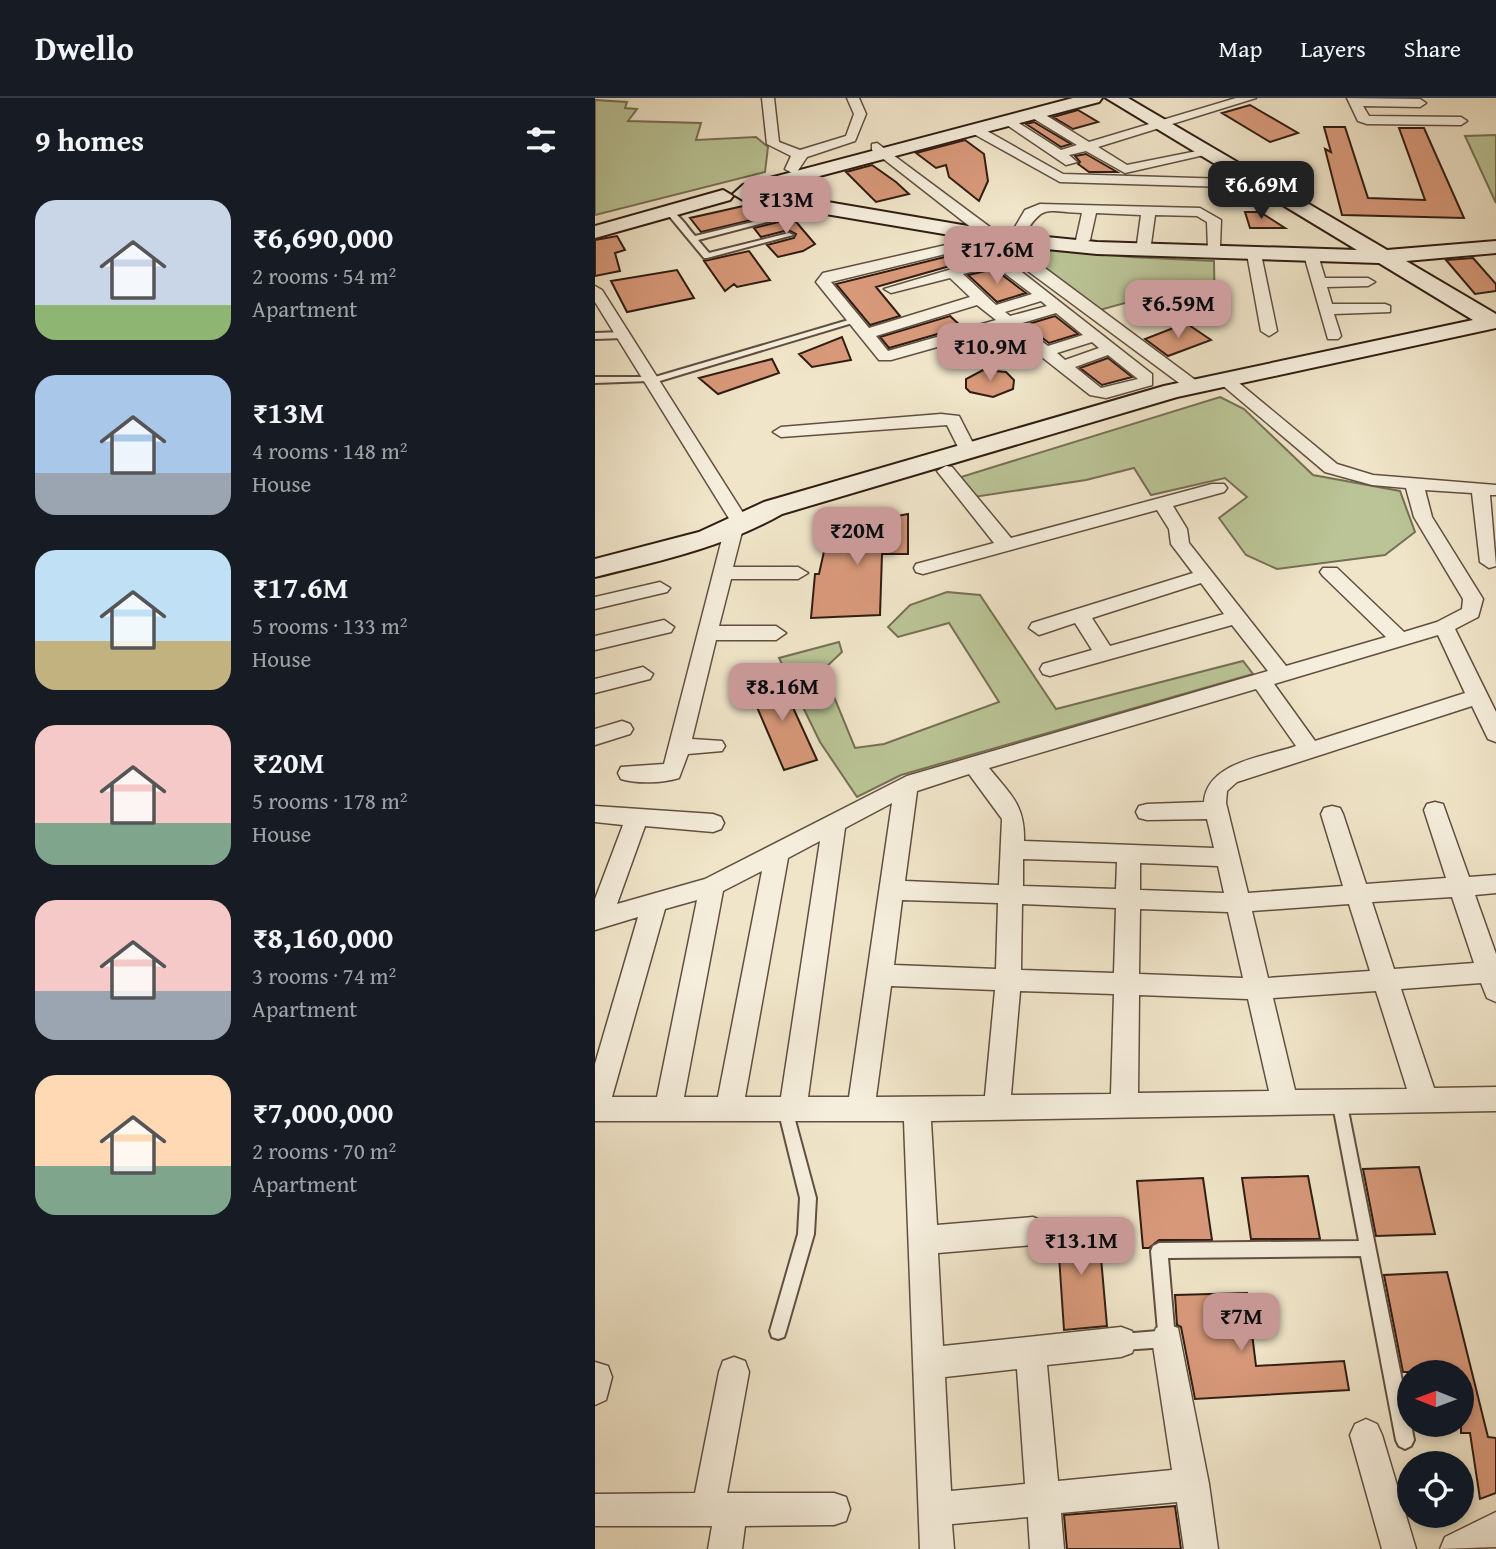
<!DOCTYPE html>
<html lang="en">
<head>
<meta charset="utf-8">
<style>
  :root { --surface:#171b24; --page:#242831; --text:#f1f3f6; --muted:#9ea1a6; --line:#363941; --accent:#c59692 }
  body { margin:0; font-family:"Gentium Book Plus",serif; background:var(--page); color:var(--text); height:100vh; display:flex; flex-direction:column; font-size:26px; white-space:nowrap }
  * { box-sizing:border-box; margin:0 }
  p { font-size:23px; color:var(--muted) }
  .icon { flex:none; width:38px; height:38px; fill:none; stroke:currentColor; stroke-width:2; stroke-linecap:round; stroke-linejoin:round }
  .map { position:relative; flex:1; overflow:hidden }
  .sheet { display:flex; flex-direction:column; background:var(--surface); width:595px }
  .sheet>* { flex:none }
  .needle { width:46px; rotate:271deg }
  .tools { position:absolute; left:802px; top:1262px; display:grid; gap:14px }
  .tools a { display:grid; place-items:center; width:77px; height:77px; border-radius:50%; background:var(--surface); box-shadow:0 4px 10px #0003; font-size:35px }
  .price { position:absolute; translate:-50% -60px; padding:0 16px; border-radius:14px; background:var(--accent); color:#111; font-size:23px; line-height:46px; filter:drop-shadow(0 2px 4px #0008) }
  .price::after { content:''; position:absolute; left:50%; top:42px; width:21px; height:16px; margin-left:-10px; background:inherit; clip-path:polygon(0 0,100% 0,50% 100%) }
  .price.current { background:#222; color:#fff }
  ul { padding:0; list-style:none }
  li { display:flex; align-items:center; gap:21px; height:175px; padding:0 35px }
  li span { display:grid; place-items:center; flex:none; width:196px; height:140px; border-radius:21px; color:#555 }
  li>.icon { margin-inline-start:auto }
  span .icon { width:84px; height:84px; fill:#fffc; stroke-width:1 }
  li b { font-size:30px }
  h2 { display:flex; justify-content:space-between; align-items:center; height:84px; padding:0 35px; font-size:30px }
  header { display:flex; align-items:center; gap:42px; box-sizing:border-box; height:98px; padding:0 35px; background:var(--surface); border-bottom:2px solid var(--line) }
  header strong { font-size:33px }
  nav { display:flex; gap:38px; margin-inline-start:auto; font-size:24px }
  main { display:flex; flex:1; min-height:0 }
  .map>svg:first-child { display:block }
  .green { fill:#bac496; stroke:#767054; stroke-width:2 }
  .building { fill:#d8997a; stroke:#311d12; stroke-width:2 }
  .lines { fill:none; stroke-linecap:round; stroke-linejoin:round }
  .lane-casing { stroke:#614f40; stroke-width:4 }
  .street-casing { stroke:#614f40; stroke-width:3 }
  .secondary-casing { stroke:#311d12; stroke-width:4 }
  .lane { fill:#f5eedc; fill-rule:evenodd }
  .street { fill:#f5eedc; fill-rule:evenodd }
  .secondary { fill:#f5eedc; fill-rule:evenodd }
</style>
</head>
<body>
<header>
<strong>Dwello</strong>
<nav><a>Map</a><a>Layers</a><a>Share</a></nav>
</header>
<main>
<section class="sheet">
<h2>9 homes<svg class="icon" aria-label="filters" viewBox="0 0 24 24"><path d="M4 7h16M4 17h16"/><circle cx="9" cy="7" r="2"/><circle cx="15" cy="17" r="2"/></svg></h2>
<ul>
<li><span style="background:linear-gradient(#c9d6e8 75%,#8fb573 0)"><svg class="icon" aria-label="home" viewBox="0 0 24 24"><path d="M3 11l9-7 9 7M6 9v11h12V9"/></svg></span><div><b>₹6,690,000</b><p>2 rooms · 54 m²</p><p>Apartment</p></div></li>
<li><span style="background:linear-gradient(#a9c7e8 70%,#9aa5b1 0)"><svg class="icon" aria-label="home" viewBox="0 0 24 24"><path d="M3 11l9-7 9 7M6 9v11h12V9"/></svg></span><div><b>₹13M</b><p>4 rooms · 148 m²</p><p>House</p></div></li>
<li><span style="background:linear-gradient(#bfe0f5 65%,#c2b280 0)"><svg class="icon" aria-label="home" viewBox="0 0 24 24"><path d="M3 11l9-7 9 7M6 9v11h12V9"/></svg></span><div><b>₹17.6M</b><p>5 rooms · 133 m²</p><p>House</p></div></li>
<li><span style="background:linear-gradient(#f6c9c9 70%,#7fa58c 0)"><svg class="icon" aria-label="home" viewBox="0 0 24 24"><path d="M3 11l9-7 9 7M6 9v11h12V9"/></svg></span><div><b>₹20M</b><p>5 rooms · 178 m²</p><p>House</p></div></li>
<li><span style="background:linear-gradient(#f6c9c9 65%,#9aa5b1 0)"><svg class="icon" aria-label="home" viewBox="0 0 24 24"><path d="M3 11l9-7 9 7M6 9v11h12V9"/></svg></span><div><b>₹8,160,000</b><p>3 rooms · 74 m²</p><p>Apartment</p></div></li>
<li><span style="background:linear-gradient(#ffd9b3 65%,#7fa58c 0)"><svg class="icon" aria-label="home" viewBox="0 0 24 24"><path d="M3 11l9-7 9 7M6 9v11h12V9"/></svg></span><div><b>₹7,000,000</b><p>2 rooms · 70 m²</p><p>Apartment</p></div></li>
</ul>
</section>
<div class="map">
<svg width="901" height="1451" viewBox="0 0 901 1451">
  <rect width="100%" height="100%" fill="#f0e5c9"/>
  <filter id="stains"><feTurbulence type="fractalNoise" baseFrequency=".00286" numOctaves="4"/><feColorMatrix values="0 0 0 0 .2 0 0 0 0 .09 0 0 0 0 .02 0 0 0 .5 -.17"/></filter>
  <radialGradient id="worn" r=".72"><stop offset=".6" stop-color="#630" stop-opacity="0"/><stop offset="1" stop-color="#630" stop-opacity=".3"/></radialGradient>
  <path class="green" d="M0 2 32 4 30 10 42 11 33 23 106 25 101 42 161 39 173 49 170 74 0 117Z
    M901 37V105L870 38Z
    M420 147 535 159 619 163 620 220 562 196 505 212Z
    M625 299 649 311 718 377 805 393 820 434 790 457 682 471 651 457 624 420 652 399 630 380 556 397 539 370 491 382 379 399 366 379Z
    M352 494 385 497 461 611 648 563 658 576 306 677 262 699 225 644 184 560 244 544 247 554 228 572 260 650 289 646 404 604 354 525 303 539 293 529 315 507Z"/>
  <path class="building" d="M655 7 703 35 675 44 627 15Z
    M483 12 503 24 478 31 458 19Z
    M439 24 476 46 466 49 431 26Z
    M729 29H750L773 100 830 102 804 30H829L869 120 747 117 730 51 736 54Z
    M370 42 389 56 393 83 384 103 354 79 351 67 341 70 321 55Z
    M491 56 522 74H494L483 66 485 64 480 58Z
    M277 67 301 84 314 96 281 104 251 74Z
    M157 106 162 107 169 119 106 134 95 120Z
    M185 111 191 112 220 146 208 153 183 159 172 147 199 140 201 136 193 132 166 139 159 130 188 123V118L179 116Z
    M650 114H665L690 130H655Z
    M22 138 30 152 20 155 25 173 0 178V142Z
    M154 153 175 182 142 189 139 186 130 193 109 163Z
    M374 153 383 160 281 189 305 218 275 227 241 186Z
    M878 160 901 186V193L880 196 851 162Z
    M82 172 99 200 32 214 16 183Z
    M395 172 401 178 406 176 431 195 402 204 373 177Z
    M355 218 367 229 294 250 285 239Z
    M460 218 483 236 454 245 430 227Z
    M591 225 616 242 573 258 550 241Z
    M247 239 256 262 217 269 204 256Z
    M513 260 537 279 507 287 485 270Z
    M177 261 184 275 123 296 104 280Z
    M388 272 411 274 419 282 418 291 398 299 375 294 371 290V281Z
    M313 416V456H287L285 517 216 520 220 476H224L234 431Z
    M183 577 222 662 189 672 152 586Z
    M824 1069 840 1136 781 1138 768 1071Z
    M713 1078 725 1141H656L647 1080Z
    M608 1080 617 1142H564L554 1150H548L542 1083Z
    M503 1126 512 1228 469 1232 462 1128Z
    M852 1174 893 1339 901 1340V1395L885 1401 875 1335H866V1274H808L789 1177Z
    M652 1195 661 1268 749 1263 754 1292 600 1301 586 1229 582 1227 580 1197Z
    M580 1408 586 1451H472L469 1417Z"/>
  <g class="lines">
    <defs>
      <path id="lane" d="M68 111C83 112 91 128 100 138L183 118 187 120 103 142 114 155 194 135 198 137 112 160H109L75 119 68 115Z
        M257 221 264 223 58 285 54 283 0 285V279H60Z
        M0 235 28 234 32 237 28 240 0 241Z
        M744 996 749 997 751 1002 814 1318V1326H816L819 1342 816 1348 810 1351 804 1348 801 1342 766 1158 573 1160 580 1241 578 1247 572 1249 527 1252 521 1250 519 1244 521 1238 527 1236 563 1233 556 1153 558 1148 564 1145 764 1143 737 1002 739 997Z
        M190 1005 195 1006 197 1011 221 1100 219 1136 191 1233 189 1239 183 1241 177 1239 175 1233 203 1136 205 1100 183 1011 185 1006Z"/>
      <path id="street" d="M167 0H179L184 44 205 52 251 38 259 16 252 0H264L271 16 260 43 212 59 202 74 197 75 190 71 196 58 172 46Z
        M641 0H661L503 49 532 67 612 51 618 55 530 75 491 53 474 57 482 64 471 67 406 23 416 20 466 52 482 47 436 19V13H444L494 44Z
        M752 0 825 1 831 5 825 9 768 8 774 18 866 19 872 23 866 27 772 26 763 23Z
        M377 29H385L468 76 666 82 673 86 666 90 465 84 377 35Z
        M282 45 607 287V293H595L418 162 414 164 557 276V287L511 300 495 297 410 230 296 262H284L221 184 228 175 377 141 405 158 410 156 277 52V46ZM375 150 391 161 289 191 296 195 355 180 375 199 274 230 236 184ZM400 168 437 196 401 207 368 176ZM446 203 452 208 415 218 410 214ZM382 207 401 222 293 253 281 238ZM461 215 488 237 453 248 424 226ZM497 244 504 250 470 262 462 255ZM513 257 543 281 506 290 480 269Z
        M445 106 605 110 626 122 625 148 613 151 612 124 602 118 560 117 556 146 549 150 542 146 546 117 501 115 495 142 488 146 481 142 487 115C451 114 449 105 429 137H419L417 134 430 112Z
        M659 152 666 156 682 233 674 238 666 233 652 156Z
        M716 153 723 157 730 180H773L780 184 773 188 732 189 737 206H790L795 208V214L739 216 746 238 743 241H733L709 157Z
        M0 188 7 192 157 429 147 434 138 469H203L213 475 203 481H136L124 528H181L191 535 181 542H121L97 641 127 643 130 648 127 653 93 656 84 680C68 685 42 686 26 681L23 675 26 669 69 666 129 433 138 427 0 204Z
        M632 278 638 280 742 366 778 377 901 387V397H895L901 468 894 470 885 464 877 395 830 392 837 419 888 501 883 519 860 531 901 614V644L893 641 877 608 642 684 632 693 631 705 653 795 748 788 726 716 729 710 737 708 745 710 748 716 771 786 851 780 829 712 832 706 840 704 848 706 874 779 901 777V795L880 797 901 856V904L892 900 886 885 806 891 839 990 901 989V1013L336 1023 342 1127 438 1119 448 1123 452 1133 448 1143 438 1147 343 1155 348 1248 526 1229 537 1233 541 1244 537 1255 526 1259 452 1267 463 1383 577 1372 557 1241 561 1230 572 1226 583 1230 614 1386 623 1451H589L582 1404 466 1415 469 1451H435L433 1419 357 1426 359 1451H325L309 1023H0V966L43 819 0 832V801L28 727 0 724V708L118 716 126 719 129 725 126 731 118 734 50 728 22 806 110 781 312 678 673 573 637 527 455 578 448 576 445 571 448 566 497 552 480 525 444 537 434 530 437 525 598 475 576 446 574 431 562 412 328 476 321 474 319 470 321 466 399 445 342 373 351 368 357 369 416 440 617 386H629L632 390 629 394 578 408 592 431 594 445 691 568 791 539 728 478 725 474 728 470H742L809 534 842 524 867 511 868 501 819 419 811 390 777 387 730 374 626 286 624 283ZM606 485 629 516 515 548 497 520ZM843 537 870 595 720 643 679 586ZM661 591 701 648C669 659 612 664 609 704L552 706 544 708 541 714 544 720 552 722 612 721 619 750 429 743C430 707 416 697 394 670ZM374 676 407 721 404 787 310 783 322 693ZM297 705 254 999H213L250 730ZM225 743 186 999H150L193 760ZM428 761 522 764 521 791 428 788ZM545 765 623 768 629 795 545 792ZM167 773 123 999H89L128 793ZM857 799 879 865 799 871 777 804ZM102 802 62 999H17L70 811ZM307 802 403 805 401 871 299 867ZM427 806 521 810 519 875 426 872ZM754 806 775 873 673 880 657 813ZM545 811 633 814 648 880 544 876ZM296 888 400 892 390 998 281 999ZM425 893 519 896 516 996 416 997ZM781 893 812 991 700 992 678 900ZM544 897 653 901 674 993 543 995ZM422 1271 430 1386 356 1393 350 1279Z
        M346 316 364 318 382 353 379 357H367L352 327 186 339 178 334 186 329Z
        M65 484 75 490 72 494 0 511V499Z
        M69 522 79 529 76 534 0 552V538Z
        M48 569 58 576 55 581 0 595V581Z
        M27 623 35 626 38 631 35 636 0 647V631Z
        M139 1259 150 1263 154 1274 132 1395H239L251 1399 255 1411 251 1423 239 1427 150 1428 147 1451H113L117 1428H0V1396L100 1395 124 1274 128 1263Z
        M0 1264 13 1268 17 1279 11 1302 0 1307Z
        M771 1321 782 1326 787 1337 821 1451H787L755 1337 760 1326Z
        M901 1414V1449L845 1451 850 1439Z"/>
      <path id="secondary" d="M478 0H507L504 4 168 93 420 136 502 144 762 152 511 0H533L792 152 901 143V155L811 163 901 216V230L582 299 187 416C129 449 65 463 0 479V461L104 434 169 404 569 288 878 222 784 165 502 156 420 148 148 102 138 96 148 87Z
        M128 92 138 98 135 102 0 140V128Z"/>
    </defs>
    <use href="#lane" class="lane-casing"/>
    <use href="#street" class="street-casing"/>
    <use href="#secondary" class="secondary-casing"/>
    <use href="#lane" class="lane"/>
    <use href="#street" class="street"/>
    <use href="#secondary" class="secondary"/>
  </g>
  <rect width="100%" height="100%" filter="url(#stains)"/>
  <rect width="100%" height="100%" fill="url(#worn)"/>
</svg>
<div class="tools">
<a><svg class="needle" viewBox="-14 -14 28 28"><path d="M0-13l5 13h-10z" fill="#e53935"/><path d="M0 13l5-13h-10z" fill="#9ea1a6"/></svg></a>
<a><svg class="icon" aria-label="locate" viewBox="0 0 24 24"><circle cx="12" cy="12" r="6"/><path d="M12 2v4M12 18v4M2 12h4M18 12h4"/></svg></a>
</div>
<b class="price current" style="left:666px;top:123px">₹6.69M</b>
<b class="price" style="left:191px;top:138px">₹13M</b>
<b class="price" style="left:402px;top:188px">₹17.6M</b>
<b class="price" style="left:583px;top:242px">₹6.59M</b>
<b class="price" style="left:395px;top:285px">₹10.9M</b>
<b class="price" style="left:262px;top:469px">₹20M</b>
<b class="price" style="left:187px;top:625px">₹8.16M</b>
<b class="price" style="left:486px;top:1179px">₹13.1M</b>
<b class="price" style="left:646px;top:1255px">₹7M</b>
</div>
</main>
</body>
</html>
